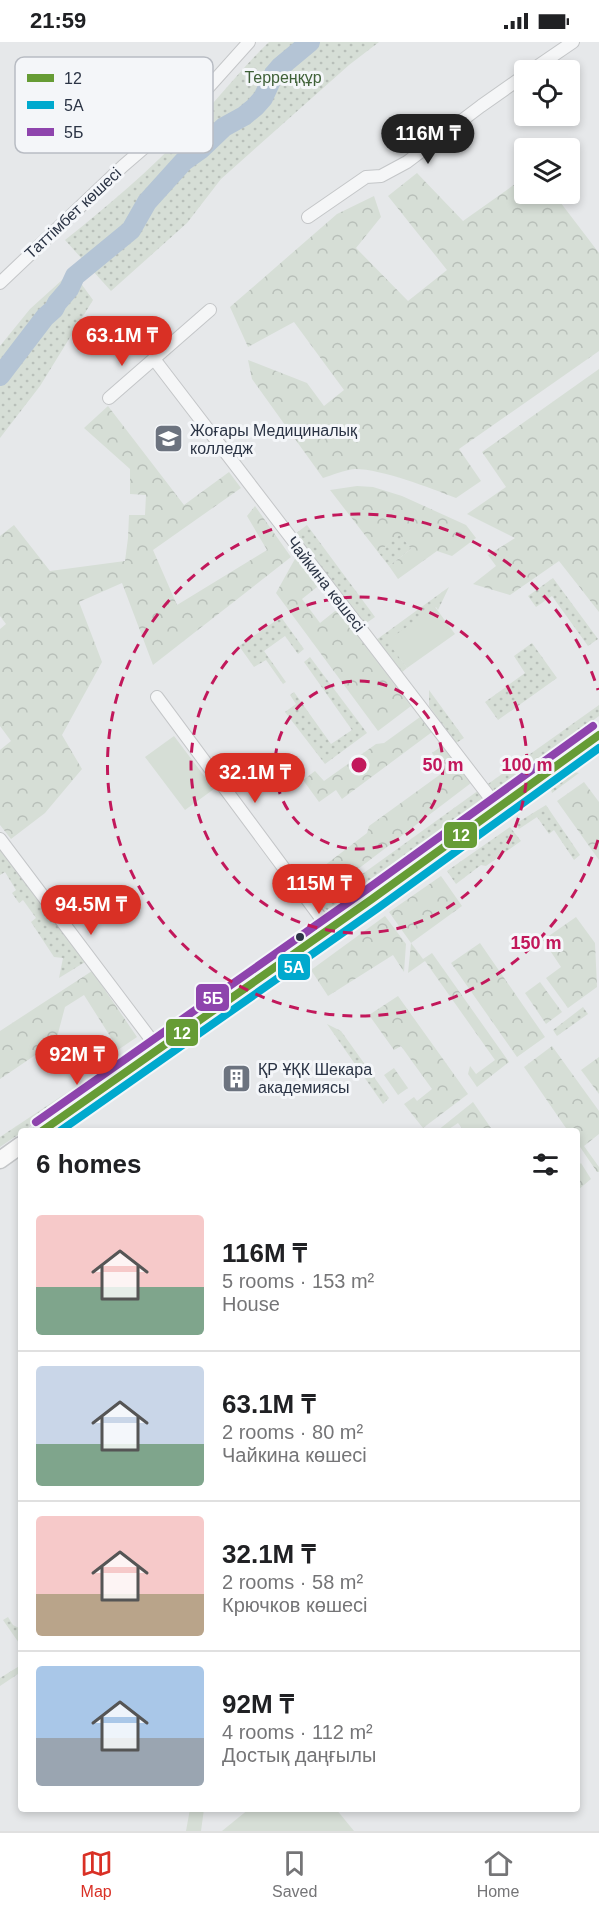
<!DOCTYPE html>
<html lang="en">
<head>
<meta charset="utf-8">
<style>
  :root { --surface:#fff; --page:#f2f2f2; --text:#202124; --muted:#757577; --line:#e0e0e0; --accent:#d93025 }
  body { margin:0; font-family:Arial,sans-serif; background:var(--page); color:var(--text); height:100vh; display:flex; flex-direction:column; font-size:22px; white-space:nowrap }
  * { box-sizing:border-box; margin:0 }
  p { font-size:20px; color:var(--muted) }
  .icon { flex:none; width:33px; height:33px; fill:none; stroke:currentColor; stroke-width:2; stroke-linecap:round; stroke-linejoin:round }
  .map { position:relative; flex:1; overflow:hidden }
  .sheet { position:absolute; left:18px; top:1086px; width:562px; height:684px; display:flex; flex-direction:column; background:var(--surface); border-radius:6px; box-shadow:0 3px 9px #0003 }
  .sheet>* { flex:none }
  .buttons { position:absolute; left:514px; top:18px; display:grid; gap:12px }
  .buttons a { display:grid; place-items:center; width:66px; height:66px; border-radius:6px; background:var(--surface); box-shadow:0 3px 9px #0003; font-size:30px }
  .price { position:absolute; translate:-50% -51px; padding:0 14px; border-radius:21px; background:var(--accent); color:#fff; font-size:20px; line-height:39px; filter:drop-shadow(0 2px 3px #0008) }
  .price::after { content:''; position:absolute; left:50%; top:36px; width:18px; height:14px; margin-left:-9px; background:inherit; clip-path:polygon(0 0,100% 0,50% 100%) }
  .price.active { background:#222; color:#fff }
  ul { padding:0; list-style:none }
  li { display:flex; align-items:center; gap:18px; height:150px; padding:0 18px }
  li+li { border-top:2px solid var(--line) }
  li span { display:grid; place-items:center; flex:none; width:168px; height:120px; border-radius:6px; color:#555 }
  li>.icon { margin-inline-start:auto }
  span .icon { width:72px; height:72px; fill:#fffc; stroke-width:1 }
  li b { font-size:26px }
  h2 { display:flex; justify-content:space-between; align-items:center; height:72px; padding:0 18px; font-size:26px }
  .status { display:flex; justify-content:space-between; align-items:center; height:42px; padding:0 30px; background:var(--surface); direction:ltr }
  .status svg { height:16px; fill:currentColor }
  .menu { display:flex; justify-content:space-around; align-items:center; height:84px; border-top:2px solid var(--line); background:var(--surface); font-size:16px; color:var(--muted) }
  .menu a { display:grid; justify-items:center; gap:3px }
  .menu .active { color:var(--accent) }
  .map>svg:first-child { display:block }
  .grass { fill:url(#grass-dots) }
  .forest { fill:url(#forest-crowns) }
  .garden { fill:#d6ded6 }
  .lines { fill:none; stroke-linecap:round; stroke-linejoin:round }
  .river { stroke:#b4c4d5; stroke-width:20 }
  .street-casing { stroke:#c4c6c8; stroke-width:14 }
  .secondary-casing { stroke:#c4c6c8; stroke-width:19 }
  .street { stroke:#f5f6f7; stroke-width:12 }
  .secondary { stroke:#f8f8f8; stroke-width:16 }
  .bus-1-casing { stroke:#f4f6f9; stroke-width:12 }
  .bus-2-casing { stroke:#f4f6f9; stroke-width:12 }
  .bus-3-casing { stroke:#f4f6f9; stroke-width:12 }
  .bus-1 { stroke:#669c35; stroke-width:8 }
  .bus-2 { stroke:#00a9ce; stroke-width:8 }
  .bus-3 { stroke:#8e44ad; stroke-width:8 }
  .ring { fill:none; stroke:#c2185b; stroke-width:3; stroke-dasharray:10 8 }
  .bus-dot { fill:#2b3445; stroke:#f4f6f9; stroke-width:2 }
  .labels { text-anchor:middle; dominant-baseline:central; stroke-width:6; stroke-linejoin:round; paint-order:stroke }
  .park-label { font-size:16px; fill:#3f6138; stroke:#f4f6f9 }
  .street-label { font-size:16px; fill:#2b3445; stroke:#f4f6f9 }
  .poi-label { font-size:16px; fill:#2b3445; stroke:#f4f6f9; text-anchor:start }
  .key { fill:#f4f6f9; stroke:#b8bcc3; stroke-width:1.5 }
  .key-label { font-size:16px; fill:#2b3445 }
  .centre { fill:#c2185b; stroke:#f4f6f9; stroke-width:3 }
  .ring-label { font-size:18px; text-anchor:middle; font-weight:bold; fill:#c2185b; stroke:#f4f6f9; stroke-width:6; stroke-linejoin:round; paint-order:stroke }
  .line-badge { stroke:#f4f6f9; stroke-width:2 }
  .badge-label { font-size:16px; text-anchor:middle; font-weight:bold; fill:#fff }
</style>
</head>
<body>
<div class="status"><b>21:59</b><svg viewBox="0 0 49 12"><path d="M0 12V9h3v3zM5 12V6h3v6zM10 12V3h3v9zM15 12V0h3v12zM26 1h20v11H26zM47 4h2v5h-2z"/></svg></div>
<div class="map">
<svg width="599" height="1789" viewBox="0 0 599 1789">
  <defs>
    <pattern id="grass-dots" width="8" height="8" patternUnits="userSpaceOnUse" patternTransform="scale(1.5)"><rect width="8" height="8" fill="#d6ded6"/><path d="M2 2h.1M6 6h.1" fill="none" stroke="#b8bfb9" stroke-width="1.8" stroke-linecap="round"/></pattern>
    <pattern id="forest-crowns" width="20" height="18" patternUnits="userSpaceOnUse" patternTransform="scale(1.5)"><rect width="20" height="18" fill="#d6ded6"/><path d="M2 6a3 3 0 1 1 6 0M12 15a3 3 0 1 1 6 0" fill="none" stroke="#b8bfb9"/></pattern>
  </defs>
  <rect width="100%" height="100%" fill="#e6e8ea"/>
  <path class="grass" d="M269 0H379L349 23 221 137 187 181 111 249 65 198C108 164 150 128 188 88 216 60 240 28 269 0Z
    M72 229 93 258 40 344 0 396V304L30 267Z
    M307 483 375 575 365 582 295 492Z
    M400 492 411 507 389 524 378 510Z
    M553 536 598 597 588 604 552 554 536 565 528 554Z
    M449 545 438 568 436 565 388 599 407 626 401 631 376 598Z
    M281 575 304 607 298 612 285 594 264 609 286 640 283 642 266 618 254 625 239 604Z
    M532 601 557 636 498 678 485 660 525 631 514 614Z
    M310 615 367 691 325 722 285 670 296 662 290 653 294 650 331 702 352 688 304 620Z
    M429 648 464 696 456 701 429 664Z
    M599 663V674L495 751 488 742Z
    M569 729 579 731 552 751 550 743Z
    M479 748 486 757 352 856 343 846Z
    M546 763 580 813 574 818 554 788 549 792 537 775 519 787 515 782Z
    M510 785 521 799 486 824 481 823 456 842 447 829Z
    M0 808 85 920 59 936 63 916 54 915 31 880 36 876 23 858 19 861 12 851 16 848 5 830 0 833Z
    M337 850 345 861 331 870 318 863Z
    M583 965 588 972 557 994 553 988Z
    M327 982 341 989 389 1056 383 1062Z
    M131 1008 134 1014 0 1105V1095Z
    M8 1575 13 1583 21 1587V1604L3 1578Z
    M21 1623V1630L0 1644V1636Z"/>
  <path class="forest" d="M417 131 463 179 525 135V152H554L599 211V309L459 407 481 439 456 456C430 446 382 427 355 427 344 428 333 433 323 436L252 337 248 318 307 341 324 364 344 348 294 280 248 305 230 265 337 172 374 154 381 175 356 206 408 259 447 228 388 154Z
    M599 327V570L559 519 510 553 473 542 496 524 488 513 515 496 467 472 506 445 482 410Z
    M108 364 184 463 229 430 241 446 153 508 177 563 267 508 247 474 255 464 291 515 153 623 122 541 79 560 102 620 62 693 82 727 45 771 11 797 0 783V708L11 699 0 684V587L6 582 0 574V494L14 483 50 529 125 519 128 496 129 473H145L146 453 130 452V427L84 386Z
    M357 444 373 445 402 454 466 483 476 496 452 514 437 509 398 537 389 524 411 507 400 493 378 510 330 448Z
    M296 515 314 538 317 545 302 557 320 581 335 569 340 570 411 664 378 689 276 551Z
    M420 675 432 690 342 757 336 748 319 760 303 738 315 729 324 739 376 702 384 701Z
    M443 703 471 741 316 859 303 840 367 791 369 784 445 729 432 711Z
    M584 740 599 760V818L557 759Z
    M441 834 462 864 411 901 423 917 432 911 509 1020 477 1045 468 1032 470 1024 476 1032 495 1018 425 919 408 931 411 901 389 870Z
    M385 874 406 902 404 930 393 913 328 954 311 928Z
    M576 875 595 901 597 945 568 966 546 936 561 925 543 898Z
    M480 901 545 995 517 1015 451 921Z
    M92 929 137 995 100 1020 96 1015 115 1002 84 953 65 965 56 999 0 1037V989Z
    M540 940 562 970 546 982 525 951Z
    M398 954 468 1052 423 1086 404 1062 414 1055 417 1059 432 1047 401 1004 394 1008 369 973Z
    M552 1004 599 1069V1092L584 1104 599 1125V1130H597L578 1102V1089H568L524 1025Z
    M599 1015V1052L581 1028Z
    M394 1026 408 1046 398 1053 384 1033Z
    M473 1060 493 1089H464L458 1081 446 1089H437Z
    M581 1121 591 1137 578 1148V1136L580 1134 578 1124Z"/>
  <path class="garden" d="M435 565 455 592 407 626 387 599Z
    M174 694 214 747 185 768 145 715Z
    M190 1767H204L201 1789H186Z
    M249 1767H336L354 1789H222Z"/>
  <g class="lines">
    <path class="river" d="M0 334 45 275 54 267 57 261 69 247 75 234 131 188 147 160 184 119 201 107 224 85 244 74 255 65 263 56 274 32 280 25 310 0"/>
    <defs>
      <path id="street" d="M532 28 573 0
        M308 175 366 135 381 134 407 120 481 64 525 33
        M0 241 123 124 188 68 249 0
        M154 317 498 766
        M109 356 210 268
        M157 655 329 887
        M0 797 159 1008"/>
      <path id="secondary" d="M42 1089 372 857 599 693
        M0 1118 21 1103"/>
    </defs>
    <use href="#street" class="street-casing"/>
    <use href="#secondary" class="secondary-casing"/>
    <use href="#street" class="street"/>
    <use href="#secondary" class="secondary"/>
    <defs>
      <path id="bus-1" d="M42 1089 372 857 599 693"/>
      <path id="bus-2" d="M60 1089 378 866 599 706"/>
      <path id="bus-3" d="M36 1080 366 848 593 684"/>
    </defs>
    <use href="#bus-1" class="bus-1-casing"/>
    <use href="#bus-2" class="bus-2-casing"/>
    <use href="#bus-3" class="bus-3-casing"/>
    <use href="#bus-1" class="bus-1"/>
    <use href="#bus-2" class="bus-2"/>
    <use href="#bus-3" class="bus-3"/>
  </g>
  <g class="ring">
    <circle cx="359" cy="723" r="84"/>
    <circle cx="359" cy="723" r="168"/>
    <path d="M598 798A251 251 0 1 1 598 648"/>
  </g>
  <defs>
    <symbol id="university-square" viewBox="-11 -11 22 22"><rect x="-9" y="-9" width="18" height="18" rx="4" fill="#6c737f" stroke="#f4f6f9"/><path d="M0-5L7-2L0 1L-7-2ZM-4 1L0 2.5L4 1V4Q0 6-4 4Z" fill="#fff"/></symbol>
    <symbol id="building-square" viewBox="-11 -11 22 22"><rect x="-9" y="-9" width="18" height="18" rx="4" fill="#6c737f" stroke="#f4f6f9"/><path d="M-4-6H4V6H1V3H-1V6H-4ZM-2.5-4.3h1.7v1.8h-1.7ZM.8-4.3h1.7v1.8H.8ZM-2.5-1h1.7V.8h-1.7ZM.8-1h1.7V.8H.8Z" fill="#fff"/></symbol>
  </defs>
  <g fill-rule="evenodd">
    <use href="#university-square" x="152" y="380" width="33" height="33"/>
    <use href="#building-square" x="220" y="1020" width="33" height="33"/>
  </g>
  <circle class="bus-dot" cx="300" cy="895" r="5"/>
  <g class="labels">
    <g class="park-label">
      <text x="283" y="35">Терреңқұр</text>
    </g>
    <g class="street-label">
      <text transform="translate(73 171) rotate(-43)">Таттімбет көшесі</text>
      <text transform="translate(326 542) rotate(52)">Чайкина көшесі</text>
    </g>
    <g class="poi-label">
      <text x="190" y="388">Жоғары Медициналық<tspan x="190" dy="18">колледж</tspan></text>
      <text x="258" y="1027">ҚР ҰҚК Шекара<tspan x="258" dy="18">академиясы</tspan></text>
    </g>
  </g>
  <rect x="15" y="15" width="198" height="96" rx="9" class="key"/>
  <rect x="27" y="32" width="27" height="8" fill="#669c35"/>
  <rect x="27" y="59" width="27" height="8" fill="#00a9ce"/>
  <rect x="27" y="86" width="27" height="8" fill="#8e44ad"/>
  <g class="key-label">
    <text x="64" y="42">12</text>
    <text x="64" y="69">5А</text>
    <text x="64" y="96">5Б</text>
  </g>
  <circle cx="359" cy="723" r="9" class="centre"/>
  <g class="ring-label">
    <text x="443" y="729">50 m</text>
    <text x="527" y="729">100 m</text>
    <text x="536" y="907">150 m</text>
  </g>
  <g class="line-badge">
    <rect x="443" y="779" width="35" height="28" rx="6" fill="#669c35"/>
    <rect x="277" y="911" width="34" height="28" rx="6" fill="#00a9ce"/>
    <rect x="195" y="941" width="35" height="29" rx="6" fill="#8e44ad"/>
    <rect x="165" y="976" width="34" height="29" rx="6" fill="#669c35"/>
  </g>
  <g class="badge-label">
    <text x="461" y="799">12</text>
    <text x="294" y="931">5А</text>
    <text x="213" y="962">5Б</text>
    <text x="182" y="997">12</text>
  </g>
</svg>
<div class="buttons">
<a><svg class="icon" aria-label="locate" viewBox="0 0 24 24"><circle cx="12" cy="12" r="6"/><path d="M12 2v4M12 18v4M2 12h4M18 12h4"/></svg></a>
<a><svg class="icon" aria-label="layers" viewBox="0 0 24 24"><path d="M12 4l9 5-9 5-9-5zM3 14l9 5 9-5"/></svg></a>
</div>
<b class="price active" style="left:428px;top:123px">116M ₸</b>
<b class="price" style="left:122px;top:325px">63.1M ₸</b>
<b class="price" style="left:255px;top:762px">32.1M ₸</b>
<b class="price" style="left:319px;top:873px">115M ₸</b>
<b class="price" style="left:91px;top:894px">94.5M ₸</b>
<b class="price" style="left:77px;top:1044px">92M ₸</b>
<section class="sheet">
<h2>6 homes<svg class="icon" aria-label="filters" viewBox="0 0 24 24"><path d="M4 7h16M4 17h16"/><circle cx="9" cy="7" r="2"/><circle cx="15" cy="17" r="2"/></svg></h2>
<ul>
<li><span style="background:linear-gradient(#f6c9c9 60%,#7fa58c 0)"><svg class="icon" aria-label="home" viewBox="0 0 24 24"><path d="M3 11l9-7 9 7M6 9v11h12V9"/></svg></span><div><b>116M ₸</b><p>5 rooms · 153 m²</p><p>House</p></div></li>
<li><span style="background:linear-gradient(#c9d6e8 65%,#7fa58c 0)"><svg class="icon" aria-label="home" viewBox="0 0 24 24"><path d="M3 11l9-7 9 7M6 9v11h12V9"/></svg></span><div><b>63.1M ₸</b><p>2 rooms · 80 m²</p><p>Чайкина көшесі</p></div></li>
<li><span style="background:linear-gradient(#f6c9c9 65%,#b9a48a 0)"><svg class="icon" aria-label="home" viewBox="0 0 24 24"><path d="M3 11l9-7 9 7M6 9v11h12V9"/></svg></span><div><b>32.1M ₸</b><p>2 rooms · 58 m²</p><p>Крючков көшесі</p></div></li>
<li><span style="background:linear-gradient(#a9c7e8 60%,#9aa5b1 0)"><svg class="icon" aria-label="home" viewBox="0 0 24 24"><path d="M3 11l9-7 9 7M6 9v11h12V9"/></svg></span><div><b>92M ₸</b><p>4 rooms · 112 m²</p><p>Достық даңғылы</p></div></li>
</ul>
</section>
</div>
<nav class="menu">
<a class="active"><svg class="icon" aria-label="map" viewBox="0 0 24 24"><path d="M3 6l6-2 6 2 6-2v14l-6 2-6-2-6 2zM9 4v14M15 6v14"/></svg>Map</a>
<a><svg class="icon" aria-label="saved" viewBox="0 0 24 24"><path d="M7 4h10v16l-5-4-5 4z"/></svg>Saved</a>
<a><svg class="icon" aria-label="home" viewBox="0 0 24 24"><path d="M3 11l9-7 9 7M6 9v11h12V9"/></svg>Home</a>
</nav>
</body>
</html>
